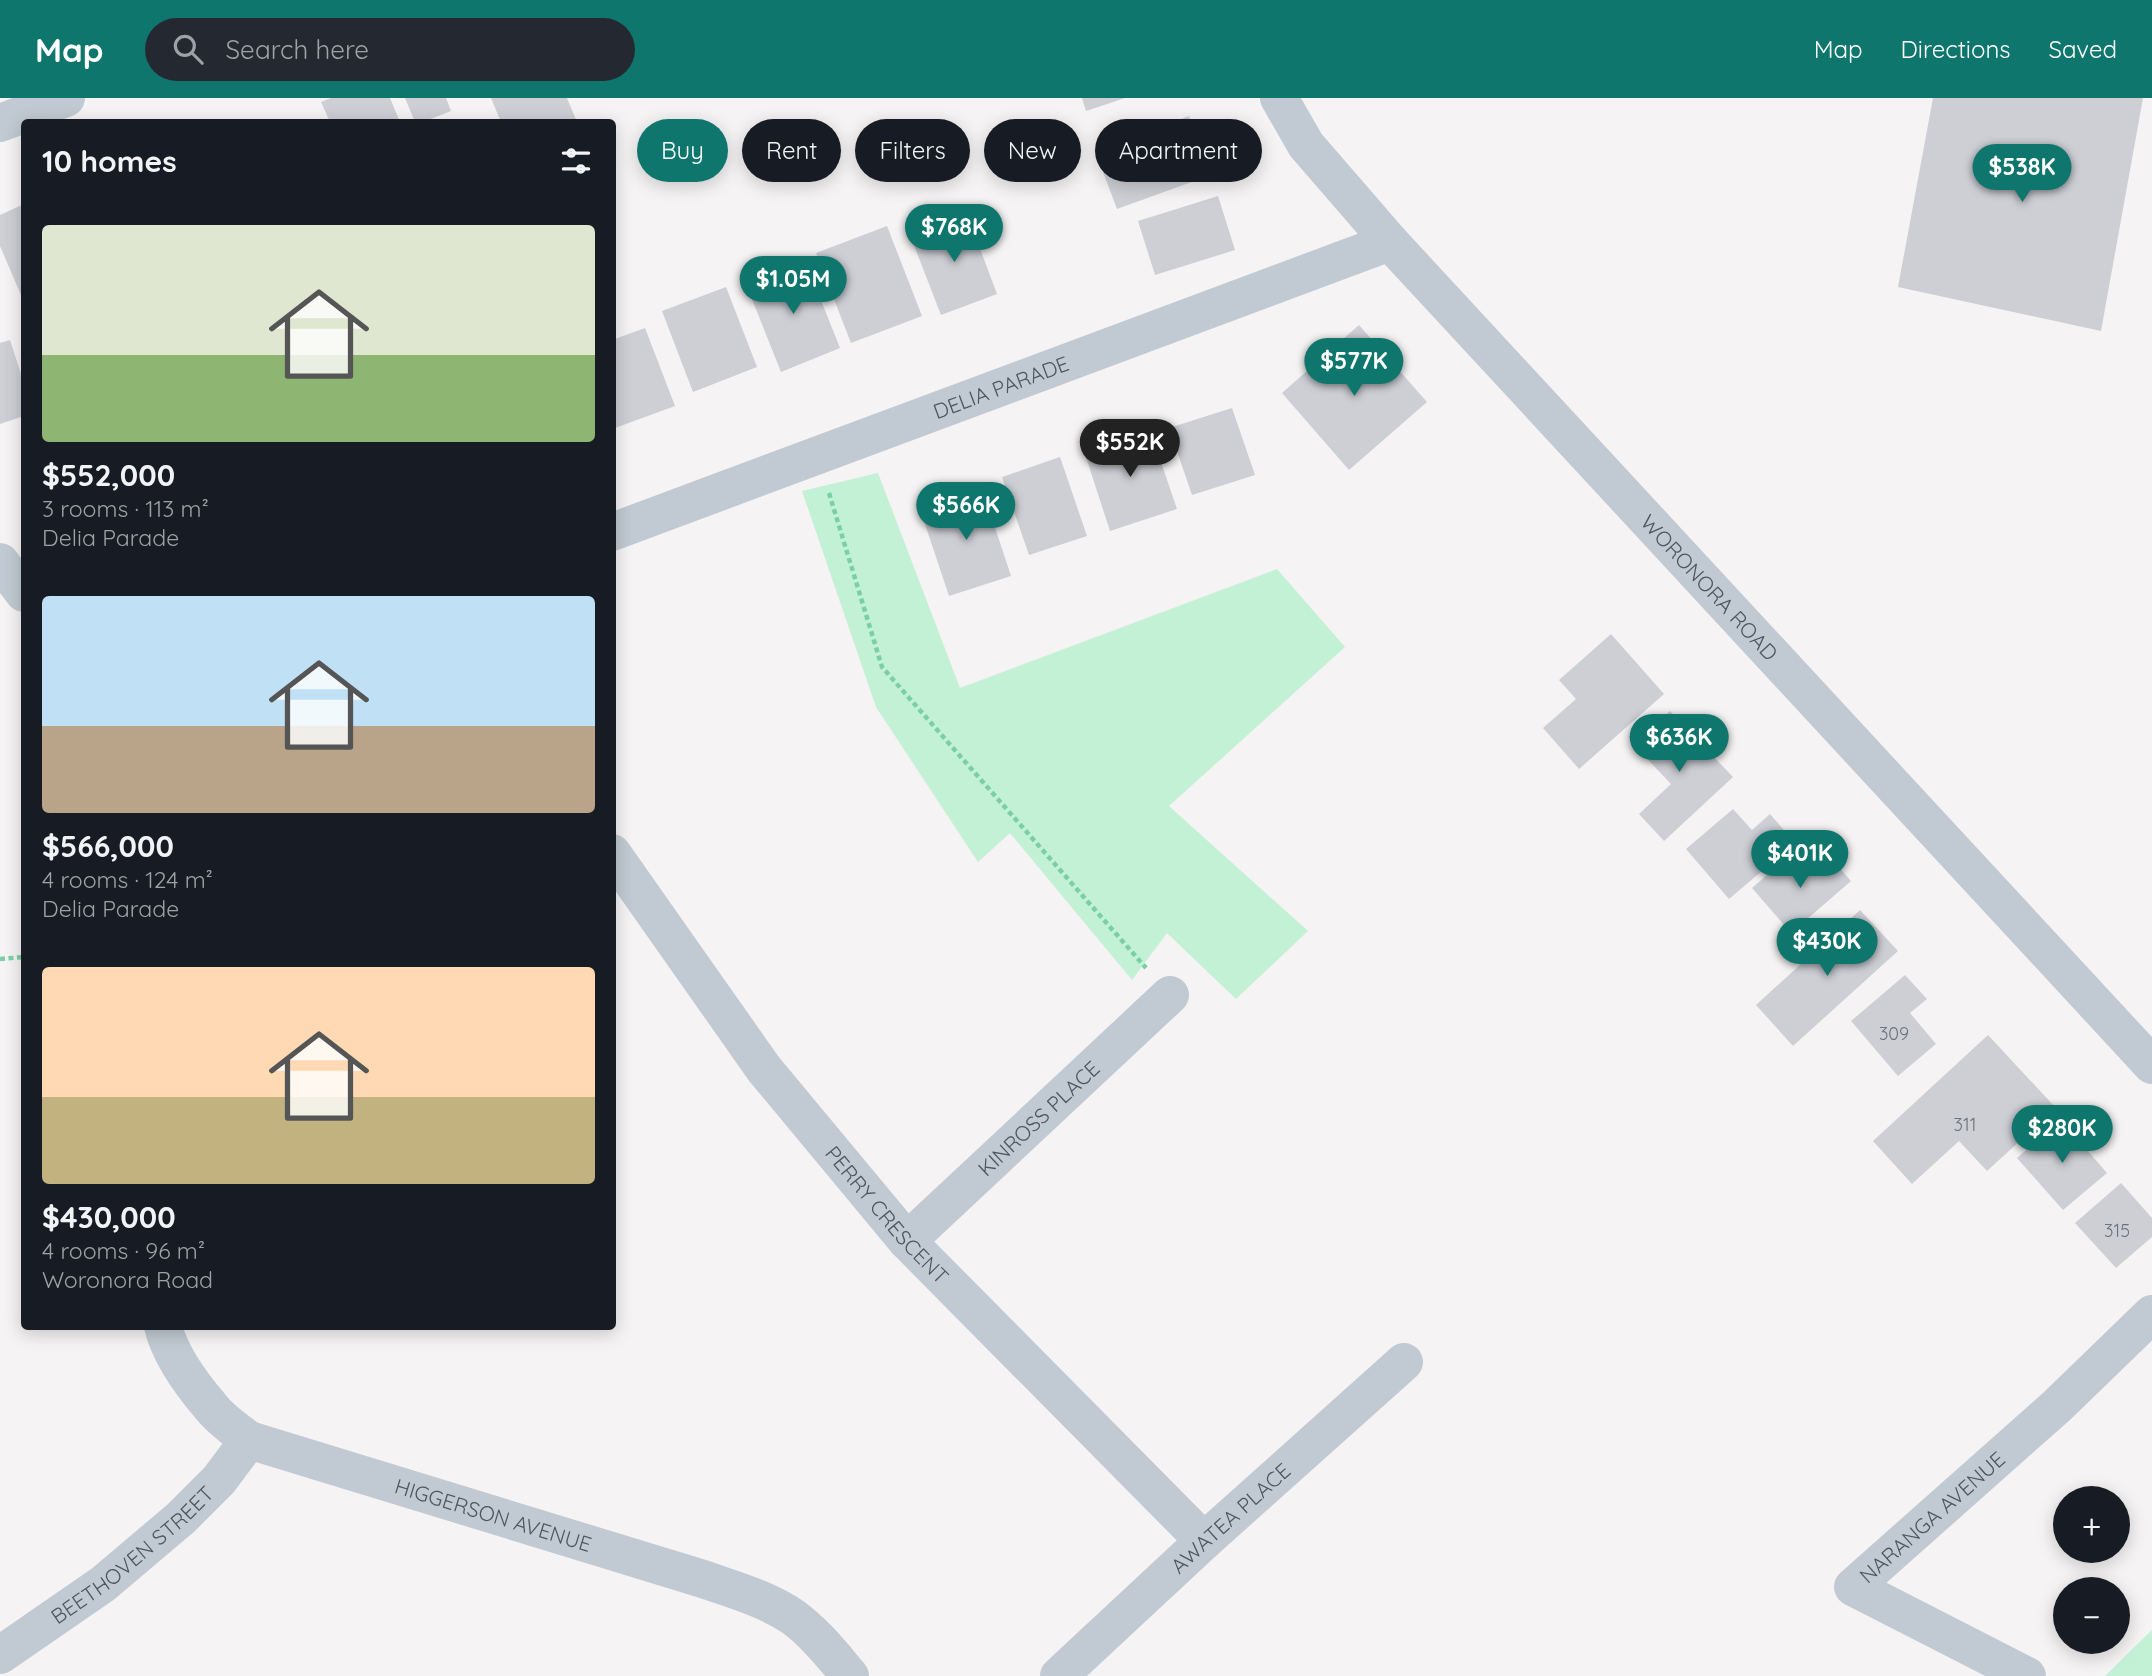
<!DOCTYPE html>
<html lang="en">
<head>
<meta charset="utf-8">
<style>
  :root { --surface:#171b24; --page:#242831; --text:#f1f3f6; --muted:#9ea1a6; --accent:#0f766e }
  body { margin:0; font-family:Quicksand,sans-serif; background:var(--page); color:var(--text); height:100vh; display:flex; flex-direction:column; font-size:26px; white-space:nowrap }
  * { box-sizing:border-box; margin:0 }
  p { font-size:23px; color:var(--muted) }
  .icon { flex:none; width:38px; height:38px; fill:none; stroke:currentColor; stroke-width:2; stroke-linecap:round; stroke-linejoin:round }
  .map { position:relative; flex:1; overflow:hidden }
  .panel { position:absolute; left:21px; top:21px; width:595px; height:1211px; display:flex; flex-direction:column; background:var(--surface); border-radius:7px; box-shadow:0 4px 18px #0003 }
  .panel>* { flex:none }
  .top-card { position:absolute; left:637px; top:21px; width:665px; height:63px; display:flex; gap:14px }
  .controls { position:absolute; left:2053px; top:1388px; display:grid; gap:14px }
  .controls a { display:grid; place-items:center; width:77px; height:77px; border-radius:50%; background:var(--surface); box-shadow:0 4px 18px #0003; font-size:35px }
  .price { position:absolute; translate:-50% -60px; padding:0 16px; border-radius:24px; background:var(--accent); color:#fff; font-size:23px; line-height:46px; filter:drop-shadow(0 2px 4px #0008) }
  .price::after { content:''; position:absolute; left:50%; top:42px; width:21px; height:16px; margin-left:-10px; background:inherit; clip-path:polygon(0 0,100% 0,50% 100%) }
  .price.current { background:#222; color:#fff }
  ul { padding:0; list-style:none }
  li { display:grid; align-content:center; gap:14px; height:371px; padding:0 21px }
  li span { display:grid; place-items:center; height:217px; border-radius:7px; color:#555 }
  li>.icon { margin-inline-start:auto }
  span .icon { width:126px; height:126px; fill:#fffc; stroke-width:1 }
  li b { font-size:30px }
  h2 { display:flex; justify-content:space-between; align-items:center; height:84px; padding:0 21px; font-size:30px }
  .chip { padding:0 24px; border-radius:32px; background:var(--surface); box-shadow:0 4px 18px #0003; font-size:24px; line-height:63px }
  .chip.current { background:var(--accent); color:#fff }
  header { display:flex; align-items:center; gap:42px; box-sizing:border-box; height:98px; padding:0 35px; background:var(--accent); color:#fff }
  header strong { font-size:33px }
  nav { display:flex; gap:38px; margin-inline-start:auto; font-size:24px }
  .search { width:490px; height:63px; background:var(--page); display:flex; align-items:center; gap:18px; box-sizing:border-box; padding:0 24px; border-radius:38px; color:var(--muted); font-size:26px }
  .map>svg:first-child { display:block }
  .green { fill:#c3f1d5 }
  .building { fill:#cdcfd5 }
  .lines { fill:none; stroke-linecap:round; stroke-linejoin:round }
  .path { stroke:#7ad0a6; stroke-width:4.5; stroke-dasharray:5 3.5; stroke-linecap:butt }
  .minor { stroke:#c1cad2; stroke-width:38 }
  .labels { text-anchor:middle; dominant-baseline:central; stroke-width:5; stroke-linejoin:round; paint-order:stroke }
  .number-label { font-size:18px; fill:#6b747e }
  .street-label { font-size:21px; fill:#4a5661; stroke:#fff }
</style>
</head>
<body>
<header>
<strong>Map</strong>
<div class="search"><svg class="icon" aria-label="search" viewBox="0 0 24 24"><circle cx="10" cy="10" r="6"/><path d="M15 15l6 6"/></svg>Search here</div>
<nav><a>Map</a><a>Directions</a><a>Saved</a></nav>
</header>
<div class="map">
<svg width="2152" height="1578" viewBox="0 0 2152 1578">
  <rect width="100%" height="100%" fill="#f5f3f3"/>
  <path class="green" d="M878 375 960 590 1277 471 1345 549 1169 708 1308 833 1236 901 1167 835 1132 882 1010 735 978 764 876 609 802 393Z
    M2152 1532V1578H2105Z"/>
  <path class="building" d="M331 0H390L400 24H330L321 4Z
    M405 0H446L451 13 423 24H415Z
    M491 0H567L577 24H501Z
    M1082 0H1125L1086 13Z
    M1933 0H2143L2101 233 1898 189Z
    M1189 18 1211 77 1117 111 1095 53Z
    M1218 98 1235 152 1155 177 1138 123Z
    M24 106V204L0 148V117Z
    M967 116 997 196 941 217 910 137Z
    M887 128 922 218 851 245 816 155Z
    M805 162 840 250 781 274 746 186Z
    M726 189 757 269 693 294 662 213Z
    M1359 227 1427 304 1349 372 1282 295Z
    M645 230 675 308 615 330 612 323V242Z
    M10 242 24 285V318L0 326V245Z
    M1232 310 1255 377 1192 397 1169 330Z
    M1149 329 1177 411 1110 433 1083 350Z
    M1060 359 1087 438 1029 457 1002 379Z
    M982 390 1011 478 949 498 920 411Z
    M1611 536 1664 596 1579 671 1543 630 1576 601 1559 582Z
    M1670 613 1733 679 1664 743 1639 716 1671 686 1633 646Z
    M1733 711 1752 732 1770 716 1795 745 1729 801 1686 751Z
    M1791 756 1809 777 1830 759 1851 783 1791 835 1752 790Z
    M1860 812 1898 853 1793 948 1756 907Z
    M1905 877 1927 901 1910 915 1936 946 1898 978 1851 923Z
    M1988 937 2056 1010 1987 1073 1959 1043 1912 1086 1873 1043Z
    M2061 1022 2107 1075 2063 1112 2017 1060Z
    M2121 1085 2152 1120V1139L2116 1170 2075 1125Z"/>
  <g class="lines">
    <path class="path" d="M829 395 882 569 1146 870
      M0 861 24 859"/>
    <g class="minor">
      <path id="s1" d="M1279 0 1306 47 1390 144 2152 967"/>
      <path d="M0 25 66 0"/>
      <path id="s2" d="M612 434 1390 144"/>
      <path d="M0 464 24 495"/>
      <path id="s3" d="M612 755 764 971 907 1143 1204 1443"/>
      <path id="s4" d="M907 1143 1170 897"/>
      <path id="s5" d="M163 1228C170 1257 192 1287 211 1309 221 1322 236 1332 249 1342L703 1481C732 1491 767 1501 793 1519 815 1535 833 1558 850 1578"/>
      <path id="s6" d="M0 1557 103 1486 181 1420 219 1382 249 1342"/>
      <path id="s7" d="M1059 1578 1204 1443 1404 1264"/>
      <path id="s8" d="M2027 1578 1853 1489 2057 1308 2152 1216"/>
    </g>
  </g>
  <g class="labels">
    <g class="number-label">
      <text x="1894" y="935">309</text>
      <text x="1965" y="1026">311</text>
      <text x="2117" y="1132">315</text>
    </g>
    <g class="street-label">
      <text stroke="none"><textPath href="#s2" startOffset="415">DELIA PARADE</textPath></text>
      <text stroke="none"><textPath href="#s1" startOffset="653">WORONORA ROAD</textPath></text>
      <text stroke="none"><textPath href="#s4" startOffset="180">KINROSS PLACE</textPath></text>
      <text stroke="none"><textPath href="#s3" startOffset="455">PERRY CRESCENT</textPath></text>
      <text stroke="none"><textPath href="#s5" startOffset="401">HIGGERSON AVENUE</textPath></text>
      <text stroke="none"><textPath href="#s7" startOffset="233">AWATEA PLACE</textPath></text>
      <text stroke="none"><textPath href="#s8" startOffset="301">NARANGA AVENUE</textPath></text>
      <text stroke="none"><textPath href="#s6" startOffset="166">BEETHOVEN STREET</textPath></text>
    </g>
  </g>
</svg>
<div class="controls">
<a>+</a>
<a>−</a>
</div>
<b class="price" style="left:2022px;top:106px">$538K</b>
<b class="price" style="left:954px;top:166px">$768K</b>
<b class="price" style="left:793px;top:218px">$1.05M</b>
<b class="price" style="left:1354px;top:300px">$577K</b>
<b class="price current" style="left:1130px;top:381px">$552K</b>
<b class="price" style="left:966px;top:444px">$566K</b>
<b class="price" style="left:1679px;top:676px">$636K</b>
<b class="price" style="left:1800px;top:792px">$401K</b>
<b class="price" style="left:1827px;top:880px">$430K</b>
<b class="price" style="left:2062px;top:1067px">$280K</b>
<div class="top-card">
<a class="chip current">Buy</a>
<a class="chip">Rent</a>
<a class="chip">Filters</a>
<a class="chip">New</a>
<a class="chip">Apartment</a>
</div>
<section class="panel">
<h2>10 homes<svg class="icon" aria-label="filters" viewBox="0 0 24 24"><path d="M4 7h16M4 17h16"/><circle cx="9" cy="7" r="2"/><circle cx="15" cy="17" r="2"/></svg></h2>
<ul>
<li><span style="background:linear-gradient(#dfe7d0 60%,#8fb573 0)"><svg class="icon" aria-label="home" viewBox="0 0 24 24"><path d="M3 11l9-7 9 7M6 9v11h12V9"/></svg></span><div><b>$552,000</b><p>3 rooms · 113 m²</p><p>Delia Parade</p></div></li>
<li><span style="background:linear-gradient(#bfe0f5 60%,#b9a48a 0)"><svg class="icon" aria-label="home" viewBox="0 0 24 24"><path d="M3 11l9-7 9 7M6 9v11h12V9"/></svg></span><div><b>$566,000</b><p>4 rooms · 124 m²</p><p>Delia Parade</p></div></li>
<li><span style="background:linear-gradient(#ffd9b3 60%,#c2b280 0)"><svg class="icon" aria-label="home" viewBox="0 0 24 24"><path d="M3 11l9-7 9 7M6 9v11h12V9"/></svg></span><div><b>$430,000</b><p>4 rooms · 96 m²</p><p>Woronora Road</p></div></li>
</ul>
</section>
</div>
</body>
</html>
